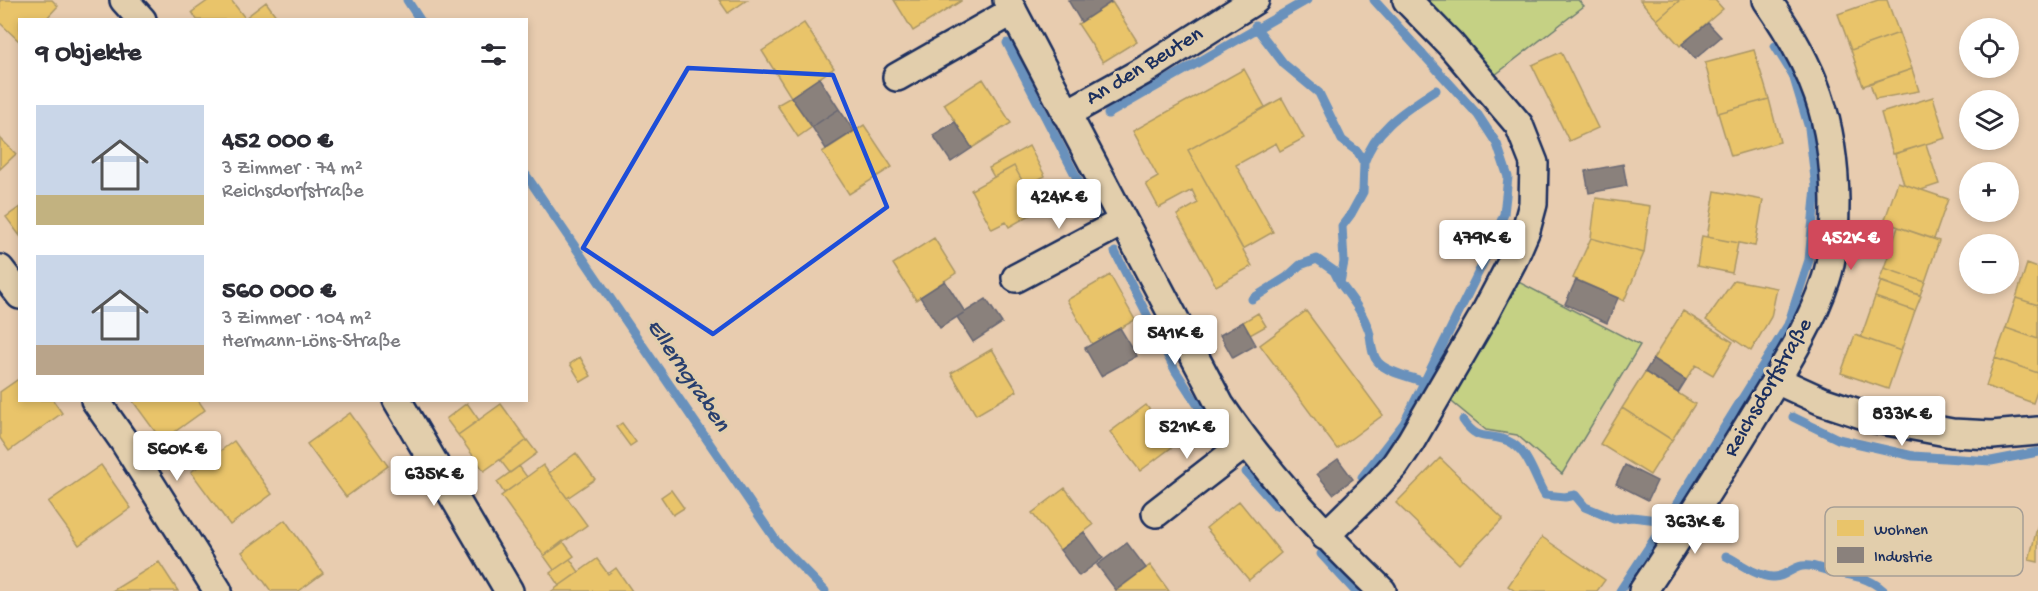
<!DOCTYPE html>
<html lang="de">
<head>
<meta charset="utf-8">
<style>
  :root { --surface:#fff; --page:#f7f7f7; --text:#2b2b33; --muted:#7c7c81; --accent:#d1495b }
  body { margin:0; font-family:"Gochi Hand",sans-serif; background:var(--page); color:var(--text); height:100vh; display:flex; flex-direction:column; font-size:22px; white-space:nowrap }
  * { box-sizing:border-box; margin:0 }
  p { font-size:20px; color:var(--muted) }
  .icon { flex:none; width:33px; height:33px; fill:none; stroke:currentColor; stroke-width:2; stroke-linecap:round; stroke-linejoin:round }
  .map { position:relative; flex:1; overflow:hidden }
  .side { position:absolute; left:18px; top:18px; width:510px; height:384px; display:flex; flex-direction:column; background:var(--surface); border-radius:0px; box-shadow:0 3px 9px #0003 }
  .side>* { flex:none }
  .buttons { position:absolute; left:1959px; top:18px; display:grid; gap:12px }
  .buttons a { display:grid; place-items:center; width:60px; height:60px; border-radius:50%; background:var(--surface); box-shadow:0 3px 9px #0003; font-size:30px }
  .price { position:absolute; translate:-50% -51px; padding:0 14px; border-radius:6px; background:#fff; color:#222; font-size:20px; line-height:39px; filter:drop-shadow(0 2px 3px #0008) }
  .price::after { content:''; position:absolute; left:50%; top:36px; width:18px; height:14px; margin-left:-9px; background:inherit; clip-path:polygon(0 0,100% 0,50% 100%) }
  .price.current { background:var(--accent); color:#fff }
  ul { padding:0; list-style:none }
  li { display:flex; align-items:center; gap:18px; height:150px; padding:0 18px }
  li span { display:grid; place-items:center; flex:none; width:168px; height:120px; border-radius:0px; color:#555 }
  li>.icon { margin-inline-start:auto }
  span .icon { width:72px; height:72px; fill:#fffc; stroke-width:1 }
  li b { font-size:26px }
  h2 { display:flex; justify-content:space-between; align-items:center; height:72px; padding:0 18px; font-size:26px }
  .map>svg:first-child { display:block }
  .green { fill:#c5d184; stroke:#708071; stroke-width:1.5 }
  .homes { fill:#e9c46a; stroke:#ab9766; stroke-width:1.5 }
  .industry { fill:#8a817c; stroke:#696873; stroke-width:1.5 }
  .lines { fill:none; stroke-linecap:round; stroke-linejoin:round }
  .stream { stroke:#6991bc; stroke-width:9 }
  .minor-casing { stroke:#1b2f5e; stroke-width:32 }
  .minor { stroke:#e2ceac; stroke-width:27 }
  .marked { fill:none; stroke:#1d4ed8; stroke-width:4.5; stroke-linejoin:round }
  .labels { text-anchor:middle; dominant-baseline:central; stroke-width:6; stroke-linejoin:round; paint-order:stroke }
  .street-label { font-size:22px; fill:#1b2f5e; stroke:#e2ceac }
  .water-label { font-size:24px; font-style:italic; fill:#283f6e; stroke:#e2ceac }
  .key { fill:#e2ceac; stroke:#a69e95; stroke-width:1.5 }
  .key-label { font-size:16px; fill:#1b2f5e }
</style>
</head>
<body>
<div class="map">
<svg width="2038" height="591" viewBox="0 0 2038 591">
  <rect width="100%" height="100%" fill="#e8ccaf"/>
  <filter id="ink" filterUnits="userSpaceOnUse"><feTurbulence type="fractalNoise" baseFrequency=".0167" numOctaves="2"/><feDisplacementMap in="SourceGraphic" scale="12" xChannelSelector="R" yChannelSelector="G"/><feConvolveMatrix kernelMatrix="1 2 1 2 8 2 1 2 1" color-interpolation-filters="sRGB"/></filter>
  <g filter="url(#ink)">
    <path class="green" d="M1425 0H1578L1584 6 1495 75Z
      M1507 276 1640 345 1562 474 1517 435 1486 430 1441 393Z"/>
    <path class="homes" d="M0 0H52L58 6 45 20H20V42L0 23Z
      M209 0H231L245 18 242 20H197L192 12Z
      M719 0H747L728 13Z
      M894 0H961V1L913 31Z
      M1640 0H1680L1657 20Z
      M1680 0H1715L1723 9 1680 46 1657 20Z
      M1878 0H1887L1899 33 1851 50 1838 14Z
      M266 2 279 20H242L245 18Z
      M1112 2 1137 41 1103 62 1078 24Z
      M804 23 834 68 791 97 762 51Z
      M1899 33 1912 69 1863 86 1851 50Z
      M1754 50 1769 99 1718 113 1705 63Z
      M1561 52 1598 128 1569 141 1532 65Z
      M1244 69 1265 107 1188 150 1252 266 1216 286 1177 215 1198 203 1192 190 1159 208 1146 184 1158 177 1133 131Z
      M1912 69 1919 91 1875 99 1870 83Z
      M983 79 1011 123 972 148 944 104Z
      M791 97 812 127 798 137 777 105Z
      M1933 97 1946 138 1893 154 1881 113Z
      M1282 98 1304 138 1280 151 1276 143 1236 165 1273 232 1243 249 1188 150Z
      M1769 99 1780 142 1731 156 1718 113Z
      M864 125 892 167 849 194 822 152Z
      M0 138 16 154 0 169Z
      M1926 144 1939 184 1921 190 1904 184 1895 154Z
      M1029 146 1045 176 1025 186 1014 166 994 177 989 168Z
      M1014 166 1039 210 1009 227 1006 222 992 229 971 190Z
      M1898 182 1948 199 1934 239 1884 222Z
      M1715 191 1763 200 1755 246 1707 237Z
      M1596 198 1650 206 1644 253 1591 238Z
      M20 207V236L6 217Z
      M1898 227 1939 241 1925 282 1884 268Z
      M1702 236 1738 243 1732 273 1697 266Z
      M934 238 956 273 916 300 893 264Z
      M1591 238 1644 253 1624 301 1573 278Z
      M2027 264 2038 268V305L2016 298Z
      M1884 268 1925 282 1920 295 1879 281Z
      M1110 275 1135 320 1092 344 1067 300Z
      M1734 280 1777 288 1771 317 1751 351 1706 320Z
      M1881 281 1921 296 1915 311 1875 297Z
      M1875 297 1915 311 1901 351 1861 337Z
      M2016 298 2038 305V339L2006 328Z
      M1306 311 1383 415 1337 449 1260 345Z
      M1683 311 1733 342 1713 375 1696 365 1686 380 1653 359Z
      M1258 313 1266 326 1250 335 1243 322Z
      M2006 328 2038 339V373L1995 358Z
      M1855 335 1901 351 1888 389 1841 373Z
      M992 349 1017 391 976 415 951 373Z
      M580 357 591 376 581 382 570 364Z
      M1995 358 2038 373V389L2033 403 1986 386Z
      M1645 372 1695 404 1672 440 1622 408Z
      M20 378V400H53L62 413 9 451 0 438V392Z
      M132 400H198L205 410 162 441Z
      M467 403 479 420 458 435 446 419Z
      M501 404 527 440 484 471 458 435Z
      M1146 405 1176 444 1140 471 1110 432Z
      M1622 408 1672 440 1650 475 1600 444Z
      M350 413 388 466 346 497 307 444Z
      M622 423 636 442 630 446 616 427Z
      M527 440 537 453 510 473 500 460Z
      M234 441 272 494 230 525 191 472Z
      M576 453 595 479 567 498 549 473Z
      M1440 458 1503 519 1459 564 1396 503Z
      M101 465 131 508 79 545 48 502Z
      M543 465 587 525 544 556 501 496Z
      M519 466 527 477 504 493 497 482Z
      M1065 488 1093 525 1060 550 1032 513Z
      M671 490 684 508 673 515 661 497Z
      M1239 501 1281 553 1249 580 1206 528Z
      M285 520 323 573 299 591H271L242 552Z
      M2038 524V562L2029 560Z
      M1542 537 1605 580 1597 591H1515L1508 586Z
      M563 541 574 556 554 570 544 556Z
      M570 559 579 572 559 586 550 573Z
      M597 559 608 574 616 568 632 591H552Z
      M159 562 178 591H112Z
      M1150 565 1169 591H1116L1146 568Z"/>
    <path class="industry" d="M1068 0H1110L1111 2 1081 22Z
      M1708 23 1721 37 1695 59 1682 44Z
      M819 78 839 109 812 127 791 97Z
      M839 109 854 131 826 149 812 127Z
      M955 122 972 148 951 162 933 135Z
      M1623 164 1627 186 1589 193 1585 171Z
      M1576 280 1618 298 1607 323 1565 304Z
      M945 281 965 312 940 328 920 297Z
      M986 299 1002 323 973 342 957 317Z
      M1243 322 1256 345 1233 358 1220 335Z
      M1120 328 1137 356 1101 376 1085 348Z
      M1653 359 1686 380 1678 393 1645 372Z
      M1338 459 1353 479 1333 494 1317 474Z
      M1625 465 1657 481 1648 500 1616 484Z
      M1084 532 1103 558 1079 576 1060 550Z
      M1127 543 1146 568 1116 590 1097 565Z"/>
    <g class="lines">
      <path class="stream" d="M407 0 420 20
        M1255 26 1284 64 1319 93 1342 140 1358 152 1364 163 1363 192 1351 214 1342 226 1344 262 1340 283C1351 298 1363 312 1369 331 1372 341 1370 353 1378 362 1386 372 1411 377 1424 382
        M1007 43 1096 215
        M1108 114 1307 0
        M1364 163C1375 128 1406 110 1436 90
        M526 175 777 542 825 591
        M1115 252 1175 370 1219 438
        M1252 299 1287 277 1300 265 1317 259 1334 271 1340 283
        M1793 417 1838 439 1913 456 1991 461 2038 452
        M1463 420C1479 444 1488 432 1508 441 1529 450 1534 478 1545 495L1565 497 1575 495 1585 507 1614 519 1632 517 1666 521
        M1246 472 1276 506
        M1362 477 1404 423 1489 251 1504 214 1508 177 1497 144 1478 115 1374 0
        M1321 554 1355 591
        M1726 556C1740 563 1756 576 1772 577 1784 578 1791 568 1802 566 1814 564 1822 570 1833 572 1852 575 1869 577 1884 591
        M1620 591 1666 521 1788 325 1809 260 1816 187 1809 128 1793 75 1775 46"/>
      <defs>
        <path id="minor" d="M124 0 142 20
          M1007 0 1220 405C1267 474 1322 533 1382 591
          M897 77 1013 11
          M1066 114 1145 70 1255 0
          M0 269 20 295
          M1016 278 1122 222
          M1776 380 1822 401 1876 419 1952 433 1992 435 2038 431
          M95 400 123 440 218 591
          M397 400 509 591
          M1156 513 1246 443
          M1325 536 1379 483 1395 465 1411 441 1484 315 1513 260 1526 230 1533 204 1534 163 1519 125 1450 44 1407 0
          M1643 591C1680 536 1715 480 1750 423 1778 376 1809 331 1826 279 1834 255 1835 227 1835 202 1834 120 1814 67 1767 0"/>
      </defs>
      <use href="#minor" class="minor-casing"/>
      <use href="#minor" class="minor"/>
    </g>
  </g>
  <path class="marked" d="M688 68 833 75 887 207 713 334 583 248Z"/>
  <g class="labels">
    <g class="street-label">
      <text transform="translate(1145 67) rotate(-31)">An den Beuten</text>
      <text transform="translate(1769 388) rotate(-60)">Reichsdorfstraße</text>
    </g>
    <g class="water-label">
      <text transform="translate(687 376) rotate(56)">Ellerngraben</text>
    </g>
  </g>
  <rect x="1825" y="507" width="198" height="69" rx="9" class="key"/>
  <rect x="1837" y="520" width="27" height="16" fill="#e9c46a"/>
  <rect x="1837" y="547" width="27" height="16" fill="#8a817c"/>
  <g class="key-label">
    <text x="1874" y="534">Wohnen</text>
    <text x="1874" y="561">Industrie</text>
  </g>
</svg>
<div class="buttons">
<a><svg class="icon" aria-label="locate" viewBox="0 0 24 24"><circle cx="12" cy="12" r="6"/><path d="M12 2v4M12 18v4M2 12h4M18 12h4"/></svg></a>
<a><svg class="icon" aria-label="layers" viewBox="0 0 24 24"><path d="M12 4l9 5-9 5-9-5zM3 14l9 5 9-5"/></svg></a>
<a>+</a>
<a>−</a>
</div>
<b class="price" style="left:1059px;top:230px">424K €</b>
<b class="price" style="left:1482px;top:271px">479K €</b>
<b class="price current" style="left:1851px;top:271px">452K €</b>
<b class="price" style="left:1175px;top:366px">541K €</b>
<b class="price" style="left:1902px;top:447px">833K €</b>
<b class="price" style="left:1187px;top:460px">521K €</b>
<b class="price" style="left:177px;top:482px">560K €</b>
<b class="price" style="left:434px;top:507px">635K €</b>
<b class="price" style="left:1695px;top:555px">363K €</b>
<section class="side">
<h2>9 Objekte<svg class="icon" aria-label="filters" viewBox="0 0 24 24"><path d="M4 7h16M4 17h16"/><circle cx="9" cy="7" r="2"/><circle cx="15" cy="17" r="2"/></svg></h2>
<ul>
<li><span style="background:linear-gradient(#c9d6e8 75%,#c2b280 0)"><svg class="icon" aria-label="home" viewBox="0 0 24 24"><path d="M3 11l9-7 9 7M6 9v11h12V9"/></svg></span><div><b>452 000 €</b><p>3 Zimmer · 74 m²</p><p>Reichsdorfstraße</p></div></li>
<li><span style="background:linear-gradient(#c9d6e8 75%,#b9a48a 0)"><svg class="icon" aria-label="home" viewBox="0 0 24 24"><path d="M3 11l9-7 9 7M6 9v11h12V9"/></svg></span><div><b>560 000 €</b><p>3 Zimmer · 104 m²</p><p>Hermann-Löns-Straße</p></div></li>
</ul>
</section>
</div>
</body>
</html>
